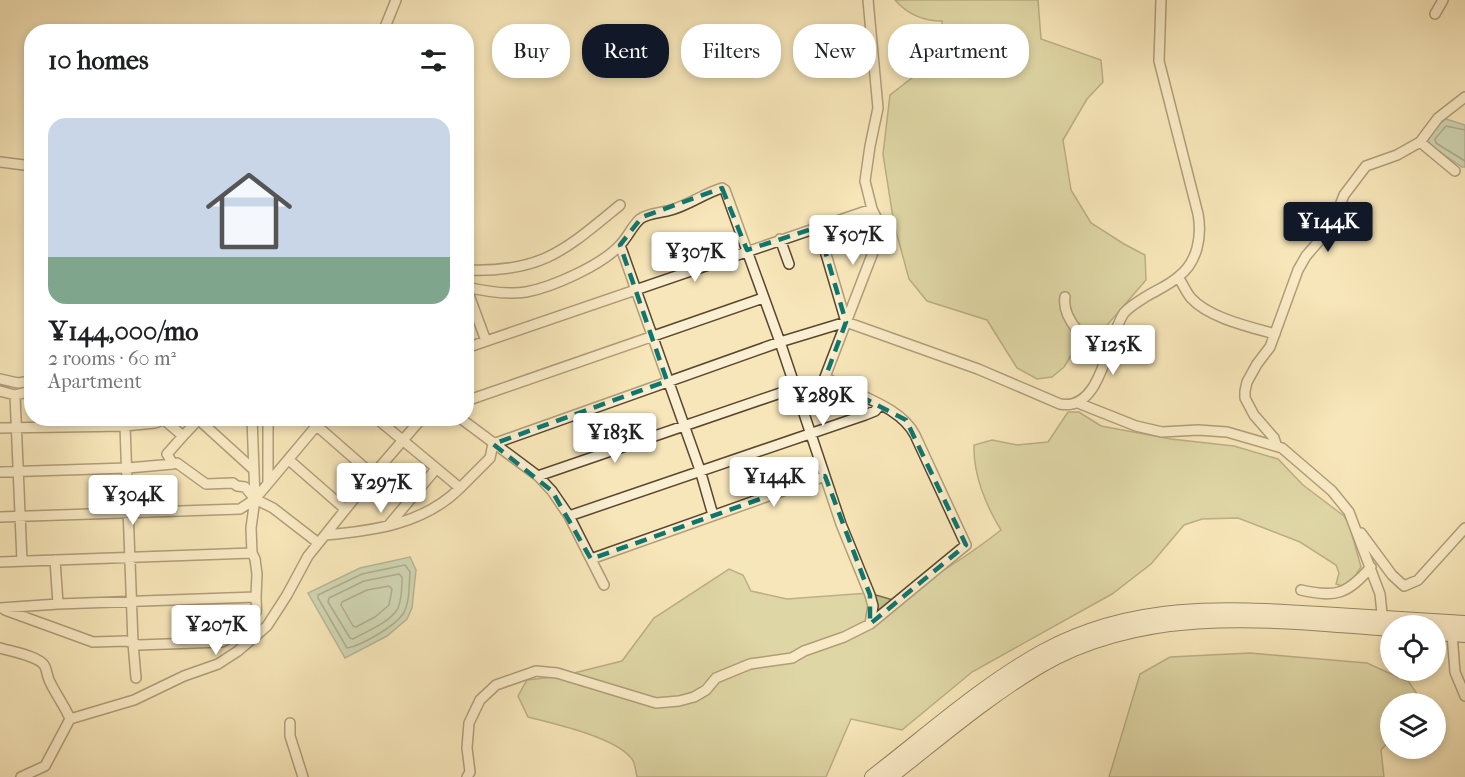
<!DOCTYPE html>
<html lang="en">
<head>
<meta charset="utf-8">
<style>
  :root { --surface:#fff; --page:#f6f6f6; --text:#202124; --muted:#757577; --accent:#111827 }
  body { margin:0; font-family:"IM FELL French Canon",serif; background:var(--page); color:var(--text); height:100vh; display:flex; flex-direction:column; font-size:22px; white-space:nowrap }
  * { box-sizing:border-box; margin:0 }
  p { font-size:20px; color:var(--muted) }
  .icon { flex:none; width:33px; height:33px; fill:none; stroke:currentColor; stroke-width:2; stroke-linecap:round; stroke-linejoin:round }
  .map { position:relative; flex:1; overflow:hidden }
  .sheet { position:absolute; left:24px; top:24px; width:450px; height:402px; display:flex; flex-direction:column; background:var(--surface); border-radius:24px; box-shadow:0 3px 9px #0003 }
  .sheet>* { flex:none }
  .hud { position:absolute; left:492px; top:24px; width:570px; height:54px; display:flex; gap:12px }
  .fabs { position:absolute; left:1380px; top:615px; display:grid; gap:12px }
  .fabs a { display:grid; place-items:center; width:66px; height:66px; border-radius:50%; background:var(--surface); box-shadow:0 3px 9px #0003; font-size:30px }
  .price { position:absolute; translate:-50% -51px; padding:0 14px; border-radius:6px; background:#fff; color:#222; font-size:20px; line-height:39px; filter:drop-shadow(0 2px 3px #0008) }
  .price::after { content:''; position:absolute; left:50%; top:36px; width:18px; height:14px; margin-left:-9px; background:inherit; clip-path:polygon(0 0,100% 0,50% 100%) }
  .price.selected { background:var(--accent); color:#fff }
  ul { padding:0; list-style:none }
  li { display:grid; align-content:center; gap:12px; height:318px; padding:0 24px }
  li span { display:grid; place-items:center; height:186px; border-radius:18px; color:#555 }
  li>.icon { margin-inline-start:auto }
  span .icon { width:108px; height:108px; fill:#fffc; stroke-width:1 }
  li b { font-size:26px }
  h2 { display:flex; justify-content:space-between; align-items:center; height:72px; padding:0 24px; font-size:26px }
  .chip { padding:0 21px; border-radius:24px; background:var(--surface); box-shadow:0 3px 9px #0003; font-size:21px; line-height:54px }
  .chip.selected { background:var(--accent); color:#fff }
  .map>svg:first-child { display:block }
  .green { fill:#c1c48c; stroke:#736b46; stroke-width:1.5 }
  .water { fill:#9ec0ab; stroke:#6e7a67; stroke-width:1.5 }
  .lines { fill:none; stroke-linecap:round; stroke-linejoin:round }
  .shore { stroke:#626956; stroke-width:1.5 }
  .street-casing { stroke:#5a472e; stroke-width:12 }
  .secondary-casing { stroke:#251200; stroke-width:16 }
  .street { stroke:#faefd2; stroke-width:9 }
  .secondary { stroke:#faefd2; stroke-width:14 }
  .marked { fill:none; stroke:#0f766e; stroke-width:4.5; stroke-dasharray:12 8; stroke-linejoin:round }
</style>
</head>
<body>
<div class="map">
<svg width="1465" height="777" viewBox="0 0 1465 777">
  <rect width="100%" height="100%" fill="#f7e6b9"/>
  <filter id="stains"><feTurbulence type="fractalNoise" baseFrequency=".00333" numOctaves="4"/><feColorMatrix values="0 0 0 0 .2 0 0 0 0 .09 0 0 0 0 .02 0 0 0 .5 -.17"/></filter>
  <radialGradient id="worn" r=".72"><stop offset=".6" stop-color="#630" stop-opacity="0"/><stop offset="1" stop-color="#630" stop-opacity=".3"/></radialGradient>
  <path class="green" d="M895 0H1038L1041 39 1101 60 1103 82 1087 99 1063 140 1071 190 1091 223 1124 244 1145 255 1146 280 1108 324 1074 351 1064 367 1052 377 1037 379 1017 368 987 320 927 301 909 279 894 224 883 154 890 95 943 54 942 21C923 21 908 15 895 0Z
    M1068 412H1079L1101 426 1171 439 1234 446 1278 459 1303 485 1344 516 1349 524 1361 567 1354 578 1342 586 1336 584 1339 573 1336 565 1300 542 1238 518 1202 519 1184 525 1151 564 1112 594 972 672 902 730 851 719 826 777H637C636 772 635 763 632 759 616 737 554 724 528 717L518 696 527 680 562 676 622 661 654 618 729 569 743 575 751 591 787 599 869 593 893 600C931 579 967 557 1001 530 986 506 973 474 974 445L992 440 1017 445 1048 442Z
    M1250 653 1367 663 1409 682 1423 703 1390 704V740L1381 750 1384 777H1109L1140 674 1170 657Z"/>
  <path class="water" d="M1446 119 1465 125V167H1462L1431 146 1427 138 1440 123Z
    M410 557 416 570 412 608 407 619 387 636 345 658 308 593 360 568Z"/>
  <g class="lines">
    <path class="shore" d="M1465 130 1446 126 1435 139 1436 143 1465 161
      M405 565 410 572C409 585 410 603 403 614 395 626 361 646 347 648L318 598V595L362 574Z
      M399 574 402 577C402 586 402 601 397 610 387 624 367 631 353 639L350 638 328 602 329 598 364 581Z
      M389 586 392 589 389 605 375 617 356 627 353 626 341 605 342 602 367 590Z"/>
    <defs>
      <path id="street" d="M1435 14 1443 0
        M383 32 396 0
        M1420 142 1455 171
        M0 162 32 166
        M818 227 846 322
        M780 239 789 264
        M620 245 700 470 713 515
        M466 270C542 273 565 250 620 205
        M1178 277C1183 284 1186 292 1191 298 1209 318 1250 327 1275 334
        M466 287C484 291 508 295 526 292 553 287 602 265 620 245 628 237 632 226 640 219 648 213 661 213 671 210 689 205 705 193 722 188L725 190 780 342 841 524 870 595 873 606 870 624
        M466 295H469L486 341
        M1065 297C1061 321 1090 344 1107 358
        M466 348 872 209
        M0 379 18 383 32 381
        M0 391 15 395 32 391
        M15 395 22 561
        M466 401 763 298
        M1078 403 1136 426 1162 432 1198 430 1227 432 1282 448 1332 491 1349 512 1380 594 1383 623
        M162 418 183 436 200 418
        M268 418V483
        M376 418 460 488 490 458 493 444
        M460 418 538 476 552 491 569 516 604 585
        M199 420 254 470
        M125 426 133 643 136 678
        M317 426 373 475
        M0 428 125 426 155 423 163 420
        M183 436 167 454 173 464 177 463 206 484 233 483 237 486 245 487 255 499 273 508 317 542
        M493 444 780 342 846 322 978 369 1060 404C1102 412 1107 338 1124 313 1130 306 1139 301 1147 296 1157 290 1169 285 1178 277 1198 262 1202 236 1198 214L1159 61 1161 0
        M1276 444 1274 438 1254 415 1245 398V391L1247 382 1257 364 1270 347 1298 270 1306 256 1332 226 1344 195 1366 166 1397 155 1420 142 1438 118 1465 97
        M289 460 345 509
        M0 472 128 468 173 464
        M538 476 795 388
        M569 516 865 415 875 411 880 405
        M0 517 240 509 255 499 323 418
        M388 526 436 469
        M1361 533 1392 575 1404 586 1418 580 1465 528
        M325 535 373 475 422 418
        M591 559 825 476
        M55 560 58 604
        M0 562 252 553
        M1301 590C1337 598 1347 594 1371 567
        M0 608 58 604 256 597 257 574 255 559 252 553 251 528 255 499 252 418
        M5 610 93 642 126 641 139 645 222 642C231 638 252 621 256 612 257 608 256 602 256 597
        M1452 634 1455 672 1465 696
        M0 648C10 651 38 656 44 665 47 669 47 677 50 682 56 695 65 706 70 719
        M290 723V736L303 777
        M21 777 45 766 70 719 134 700 184 676 218 664 238 651 267 626 287 595 308 556 325 535C373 531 424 524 460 488
        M467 777 470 772 467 748 469 723 480 700 496 685 536 671 557 673 656 703 679 701 694 697 706 690 716 678 750 664 792 658 804 651 844 637 870 624 966 545 915 435C900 405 853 395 825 377L882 229 872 209 865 181 870 146 878 108 868 0"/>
      <path id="secondary" d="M1436 633 1465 635
        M872 777C928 734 982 685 1044 651 1133 603 1223 608 1320 614 1368 617 1417 620 1465 623
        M890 777C939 739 986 698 1040 666 1146 604 1273 620 1390 629"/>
    </defs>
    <use href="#street" class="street-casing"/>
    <use href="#secondary" class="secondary-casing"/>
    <use href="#street" class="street"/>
    <use href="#secondary" class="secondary"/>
  </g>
  <path d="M0 0H1465V777H0ZM722 188 747 250 818 227 846 322 825 378 906 420 966 545 870 624V595L825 476 591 559 552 491 493 444 667 381 620 245 642 217Z" fill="#f7e6b9" fill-opacity=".55" fill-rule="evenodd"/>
  <path class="marked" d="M722 188 747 250 818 227 846 322 825 378 906 420 966 545 870 624V595L825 476 591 559 552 491 493 444 667 381 620 245 642 217Z"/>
  <rect width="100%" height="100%" filter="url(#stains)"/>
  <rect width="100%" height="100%" fill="url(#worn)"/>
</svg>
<div class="fabs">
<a><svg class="icon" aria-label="locate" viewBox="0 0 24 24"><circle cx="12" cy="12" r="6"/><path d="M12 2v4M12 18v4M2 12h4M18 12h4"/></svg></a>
<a><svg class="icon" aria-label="layers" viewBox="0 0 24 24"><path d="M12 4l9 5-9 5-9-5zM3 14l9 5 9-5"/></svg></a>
</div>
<b class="price selected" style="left:1328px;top:253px">¥144K</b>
<b class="price" style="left:853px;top:266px">¥507K</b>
<b class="price" style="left:695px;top:283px">¥307K</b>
<b class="price" style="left:1113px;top:376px">¥125K</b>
<b class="price" style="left:823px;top:427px">¥289K</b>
<b class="price" style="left:615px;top:464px">¥183K</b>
<b class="price" style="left:774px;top:508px">¥144K</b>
<b class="price" style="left:381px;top:514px">¥297K</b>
<b class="price" style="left:133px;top:526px">¥304K</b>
<b class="price" style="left:216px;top:656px">¥207K</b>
<div class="hud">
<a class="chip">Buy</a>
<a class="chip selected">Rent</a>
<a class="chip">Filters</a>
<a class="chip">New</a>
<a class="chip">Apartment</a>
</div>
<section class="sheet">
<h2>10 homes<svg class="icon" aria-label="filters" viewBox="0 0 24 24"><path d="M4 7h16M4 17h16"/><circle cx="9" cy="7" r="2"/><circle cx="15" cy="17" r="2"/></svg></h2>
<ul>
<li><span style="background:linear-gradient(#c9d6e8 75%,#7fa58c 0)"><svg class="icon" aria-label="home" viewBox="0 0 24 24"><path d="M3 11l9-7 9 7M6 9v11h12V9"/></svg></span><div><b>¥144,000/mo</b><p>2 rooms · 60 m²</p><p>Apartment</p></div></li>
</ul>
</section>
</div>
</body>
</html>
